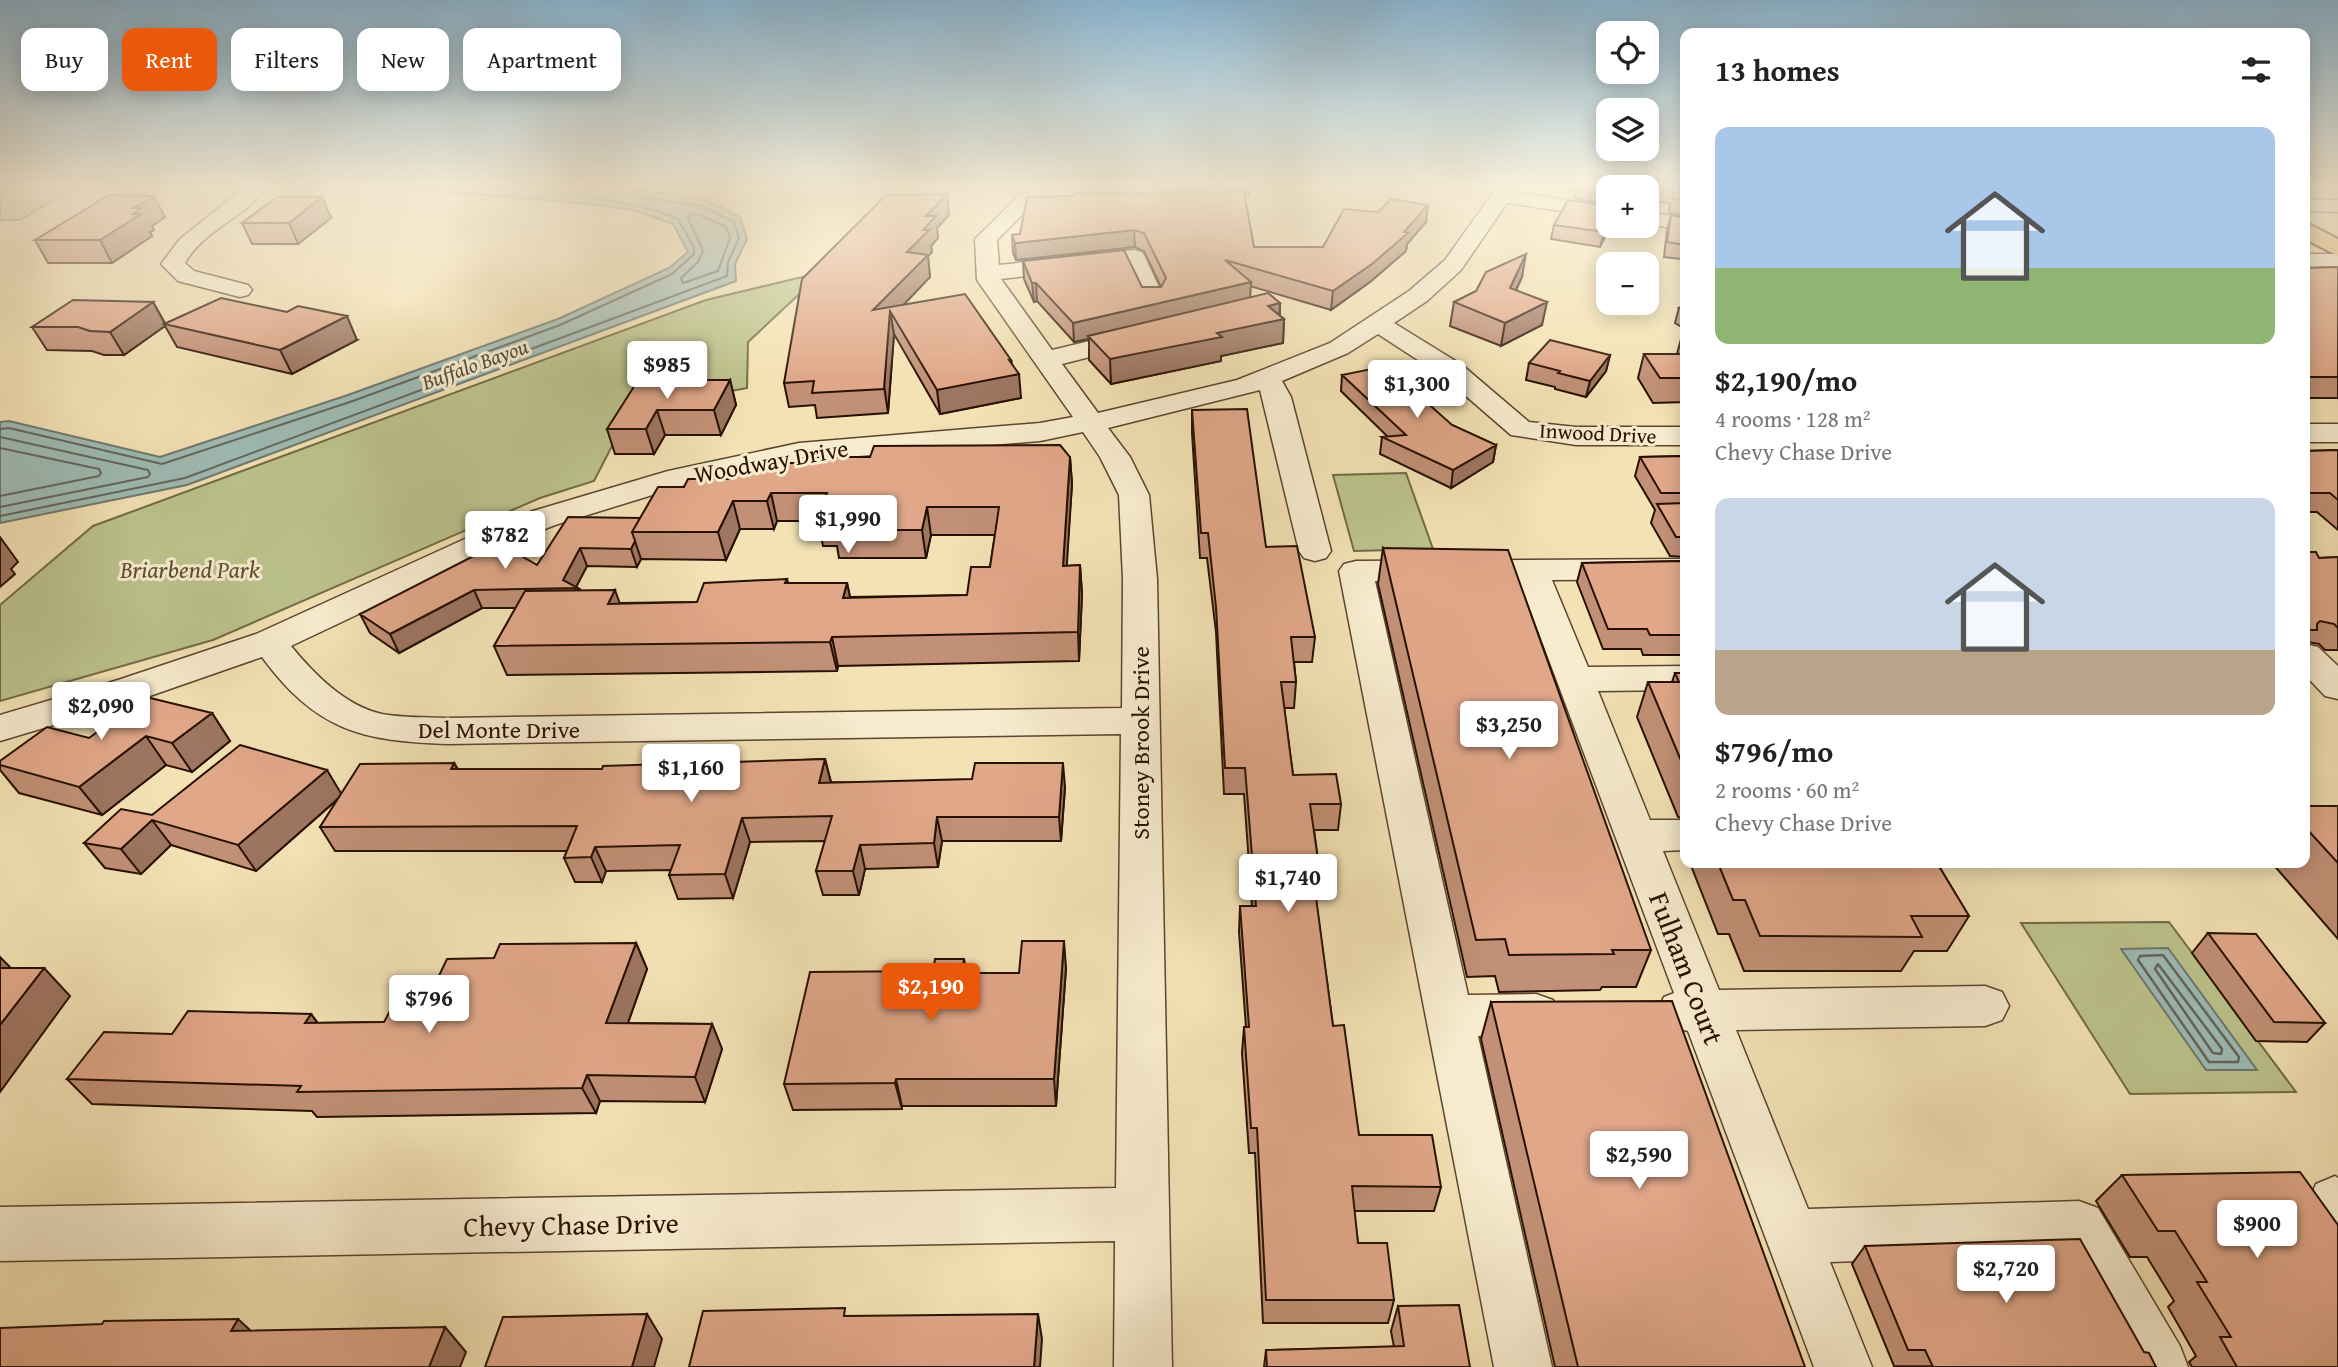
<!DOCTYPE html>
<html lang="en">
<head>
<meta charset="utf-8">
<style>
  :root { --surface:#fff; --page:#f2f2f2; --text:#222; --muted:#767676; --accent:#ea580c }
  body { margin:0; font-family:"Gentium Book Plus",serif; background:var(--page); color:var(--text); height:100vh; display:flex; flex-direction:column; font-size:26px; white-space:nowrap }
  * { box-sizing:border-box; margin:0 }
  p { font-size:23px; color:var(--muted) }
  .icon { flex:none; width:38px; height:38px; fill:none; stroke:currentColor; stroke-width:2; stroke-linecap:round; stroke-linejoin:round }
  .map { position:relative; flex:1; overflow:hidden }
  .side { position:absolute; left:1680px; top:28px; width:630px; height:840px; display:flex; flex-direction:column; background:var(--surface); border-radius:14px; box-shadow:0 4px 18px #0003 }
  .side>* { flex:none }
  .banner { position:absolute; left:21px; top:28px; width:665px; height:63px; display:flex; gap:14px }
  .buttons { position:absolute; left:1596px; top:21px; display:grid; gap:14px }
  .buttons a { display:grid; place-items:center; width:63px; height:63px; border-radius:14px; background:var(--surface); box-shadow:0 4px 18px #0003; font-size:35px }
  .price { position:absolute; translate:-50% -60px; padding:0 16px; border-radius:7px; background:#fff; color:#222; font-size:23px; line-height:46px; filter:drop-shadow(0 2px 4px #0008) }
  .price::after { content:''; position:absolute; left:50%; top:42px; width:21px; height:16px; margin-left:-10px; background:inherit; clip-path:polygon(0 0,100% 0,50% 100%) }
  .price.selected { background:var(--accent); color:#fff }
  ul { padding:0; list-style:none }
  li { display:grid; align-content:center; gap:14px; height:371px; padding:0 35px }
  li span { display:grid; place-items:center; height:217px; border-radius:14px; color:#555 }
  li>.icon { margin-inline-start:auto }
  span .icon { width:126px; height:126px; fill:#fffc; stroke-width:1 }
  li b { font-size:30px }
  h2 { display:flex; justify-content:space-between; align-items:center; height:84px; padding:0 35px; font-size:30px }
  .pill { padding:0 24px; border-radius:14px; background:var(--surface); box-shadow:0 4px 18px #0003; font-size:24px; line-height:63px }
  .pill.selected { background:var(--accent); color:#fff }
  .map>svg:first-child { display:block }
  .green { fill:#bcc38c; stroke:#726a48; stroke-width:2 }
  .water { fill:#9ebcb6; stroke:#6f786f; stroke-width:2 }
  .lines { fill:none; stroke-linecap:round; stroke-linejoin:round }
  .shore-far1 { stroke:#63665d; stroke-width:2 }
  .shore { stroke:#63665d; stroke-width:2.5 }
  .minor-casing { stroke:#5b4530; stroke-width:3 }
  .major-casing { stroke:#281104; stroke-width:4 }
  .minor { fill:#f7ecce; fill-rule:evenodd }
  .major { fill:#eac17a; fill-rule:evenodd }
  .wall { fill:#c19076; stroke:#281104; stroke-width:2; fill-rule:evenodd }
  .shaded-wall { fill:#9d7560; stroke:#281104; stroke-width:2 }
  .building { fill:#e0a789; stroke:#281104; stroke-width:2 }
  .labels { text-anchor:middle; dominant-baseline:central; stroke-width:6; stroke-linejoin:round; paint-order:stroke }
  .far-water-label { font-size:21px; font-style:italic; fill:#514d42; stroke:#f7ecce }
  .far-street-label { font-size:21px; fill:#281104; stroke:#f7ecce }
  .street-label { font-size:24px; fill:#281104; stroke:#f7ecce }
  .park-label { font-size:24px; font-style:italic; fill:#5c4f34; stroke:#f7ecce }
  .near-street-label { font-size:28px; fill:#281104; stroke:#f7ecce }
</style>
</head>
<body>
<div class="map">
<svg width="2338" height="1367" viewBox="0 0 2338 1367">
  <rect width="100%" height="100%" fill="#f3e2b4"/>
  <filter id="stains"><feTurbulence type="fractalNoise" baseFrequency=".00286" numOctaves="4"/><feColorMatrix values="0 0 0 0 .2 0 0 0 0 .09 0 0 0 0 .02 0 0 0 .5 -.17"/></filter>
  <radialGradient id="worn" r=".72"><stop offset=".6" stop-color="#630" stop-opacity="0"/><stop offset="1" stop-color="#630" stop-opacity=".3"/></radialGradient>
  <path class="green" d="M0 187H76L20 220H0Z
    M823 272 748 342 747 388 630 411 594 481 540 498 213 640 0 701V605L93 526 706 300Z
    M1406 473 1433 549 1354 551 1333 475Z
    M2169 922 2296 1092 2130 1094 2021 923Z"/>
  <path class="water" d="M383 187H616L704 199 740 217 747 239 735 264 736 281 187 485 0 523V422L9 421 160 457 348 395 558 319 669 268 688 252 673 224 633 210 571 202Z
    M2168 948 2257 1070H2206L2121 949Z"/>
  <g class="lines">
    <path class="shore-far1" d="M691 214 700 215 726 227 730 238 718 271 683 283 681 278 698 262 703 251 688 218Z
      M0 429 9 428 162 464 350 402 560 325 672 274 694 254V247L678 219 654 210 576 194 470 187
      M0 437 148 470 150 474 148 477 0 507
      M0 448 99 469 101 473 99 476 0 496
      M0 516 185 478 727 276 728 262 739 238 734 222 702 206 640 197 634 193 633 187"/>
    <path class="shore" d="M2163 955 2239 1057 2238 1062H2209L2138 960 2140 956Z
      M2158 964 2222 1049 2221 1054 2213 1053 2155 969Z"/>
    <defs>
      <path id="minor" d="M245 187H267C245 218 203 230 185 263L194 271 248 285 252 290 248 295 240 297 178 281 161 264 180 239Z
        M1028 187H1050L997 240 999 265 1134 250 1142 252 1145 257 1164 298 1161 303 1152 305 1143 303 1126 265 1001 279 1052 350 1136 330 1145 333 1149 338 1145 343 1062 364 1098 413 1237 380 1330 343 1409 291 1445 260 1497 187H1518L1515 192 1608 206V218L1507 203 1461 270 1427 301 1394 323 1462 365 1529 422 1576 427H1685V445H1576L1511 435 1444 377 1378 334 1348 353 1282 381 1291 397 1331 551 1326 558 1315 561 1304 558 1299 551 1260 390 1108 428 1130 457 1149 495 1157 579 1172 1367H1114L1115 1241 0 1261V1207L1116 1188 1121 734 448 744C360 741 316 730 262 657L144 698 0 741V715L118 680 256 634 478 533 533 511 668 471 799 443 1040 423 1073 417 977 280 975 239ZM1083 432 1100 457 1119 495 1123 579 1122 708 448 718C426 717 404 718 382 714 345 706 314 674 291 646L500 547 555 525 685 485 799 461 1040 441Z
        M2309 200H2338V212L2305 211V201Z
        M1647 212 1685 218V230L1647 224Z
        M2305 254H2338V268H2305Z
        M2305 424H2338V442H2305Z
        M1685 559V579L1552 580 1588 667 1685 666V690L1598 691 1650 820H1685V850L1663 851 1719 990 1985 986 2002 992 2009 1006 2002 1020 1985 1026 1736 1030 1808 1209 2079 1201 2098 1208 2180 1346 2188 1367H2127L2064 1254 1830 1262 1872 1367H1814L1688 1031 1664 1025 1657 1011 1664 997 1674 993 1519 580 1375 581 1468 995 1536 994 1553 1000 1560 1014 1553 1028 1536 1034 1478 1036 1552 1367H1494L1339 571 1344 564 1356 561Z
        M2305 644 2318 647 2338 666V699L2325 696 2305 675Z
        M2335 1176 2338 1178V1232L2319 1224 2308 1202 2316 1184Z"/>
      <path id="major" d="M2305 222 2338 239V256L2305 239Z"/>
    </defs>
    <use href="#minor" class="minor-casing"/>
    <use href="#major" class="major-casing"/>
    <use href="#minor" class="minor"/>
    <use href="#major" class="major"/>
  </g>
  <path class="wall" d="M1076 187H1249V196H1244L1254 247H1323L1426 222 1407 244 1406 251 1370 282 1331 310 1250 286V297L1280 303V316L1284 319 1283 343 1221 356V361L1111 384 1089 360V339L1074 342 1037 301 1034 302 1024 279 1023 261 1142 287H1161L1144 251 1135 247 1016 260 1013 253 1012 235 1020 234 1074 196 1076 193Z
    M1571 187H1608V204L1574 198 1576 190H1570Z
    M1647 187H1685V216L1669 213 1670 203 1647 200Z
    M949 215 937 228 938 238 931 246 932 252 928 256 930 277 904 304 1011 360 1021 398 940 414 894 334 888 413 817 418 815 405 789 407 784 383Z
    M1671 215 1685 218V264L1681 263 1682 259 1664 257 1667 230Z
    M165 217 152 226 154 230 150 232 152 236 112 263H48L35 240Z
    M331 218 298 244H252L242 223Z
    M1554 225 1608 226 1600 247 1551 239Z
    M2338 267V398H2305V268Z
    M1522 277 1516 290 1542 325 1501 346 1450 326 1454 302Z
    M1685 292V329L1675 323 1679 308 1684 306 1685 303 1683 302Z
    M153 302 165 323 357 340 292 374 177 347 165 326 124 355H104L92 351 47 350 32 327Z
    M1681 339H1685V402L1653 403 1638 378 1644 354H1677Z
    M1610 355 1606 371 1586 397 1555 389V387L1526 380 1529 363Z
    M1342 375 1496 445 1493 462 1451 488 1380 454 1382 437H1388L1341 391Z
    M730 380 736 405 721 435H665L654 454H615L607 429Z
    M1192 410 1315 637 1312 662H1294L1296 682 1294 708H1284L1293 775 1341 804 1338 830H1314L1319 867 1315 893 1333 1026 1359 1135 1441 1187 1434 1211H1354L1358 1243 1394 1300 1388 1323H1263L1255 1153H1249L1242 1053 1244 1027H1246L1239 932 1240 906H1252L1244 794H1224L1216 632 1207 558H1200L1192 433Z
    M2338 450V530L2317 512H2305V451Z
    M1685 456V557L1670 556 1651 523 1655 510 1635 476 1640 457Z
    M1070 457 1072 484 1066 566 1080 565 1082 594 1079 661 838 666 837 671 507 675 494 646 516 608H482L399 653 370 633 360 614 537 565 640 518 684 487 730 479 755 467 801 463ZM777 521H818L823 546H837L839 558H926L931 535H995L990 567 967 595 850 597 847 583H788L787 579 697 602 619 603 579 590 576 587 587 566 637 567 641 559 726 560 740 529H774Z
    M1383 548 1651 950 1636 987H1602L1600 990 1499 992 1495 976 1467 977 1378 584Z
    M2305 552 2319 558 2338 557V650H2325L2319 644 2308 642 2305 647Z
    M1685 561V655H1643L1641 649H1603L1577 582 1582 563Z
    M1675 673H1685V819L1678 817 1637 717 1648 682H1672Z
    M212 713 230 741 192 772 166 765 102 815 19 793 0 770V761Z
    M825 759 831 782 1065 787 1061 841H942L938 867 865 869 859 895H823L816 871 825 841 750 842 733 898 678 899 669 875 671 870 606 871 602 882H575L564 858 567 851H335L320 827 338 799 256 871 171 845 141 874 105 868 84 843 152 815 341 794 454 763 458 769H602Z
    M2305 806H2338V939L2272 863H2305Z
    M1690 863H1937L1969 916 1947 951H1914L1901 971H1744L1729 934H1718Z
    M2208 933 2325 1023 2307 1042 2256 1041 2192 953Z
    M636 943 647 969 628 1023 712 1024 722 1049 705 1102 600 1101 596 1113 317 1117 312 1111 92 1104 67 1079 172 1034 311 1014 318 1023 384 1022 422 1011 494 958Z
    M1066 968 1056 1106H902V1109L793 1110 784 1084 967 973H1019Z
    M1491 1002 1805 1367H1555L1481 1039Z
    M2122 1175 2338 1367H2192L2189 1362 2196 1356 2168 1307 2174 1301 2147 1257H2130L2096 1201Z
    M1865 1246 2144 1352 2156 1367 1894 1366 1852 1264Z
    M1398 1306 1470 1367H1264L1266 1350 1394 1347 1391 1331Z"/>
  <path class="shaded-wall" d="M947 194 949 215 937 228 938 238 931 246 932 252 928 256 930 277 893 316 890 311 894 334 888 413 873 310 907 252 923 230 926 216Z
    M154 196 165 217 152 226 154 230 150 232 152 236 112 263 100 240 134 208Z
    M322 197 331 218 298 244 289 223Z
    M1428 205 1426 222 1407 244 1406 251 1370 282 1331 310 1333 291 1404 232Z
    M1608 223V226H1611L1600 247 1604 232Z
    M1134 230 1135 247 1016 260 1015 243Z
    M1526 254 1522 277 1506 311 1510 288Z
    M1251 282 1250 301 1088 336 1089 339 1074 342 1073 323Z
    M1032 283H1036L1037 301 1034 302Z
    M153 302 165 324H164L165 326 124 355 110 332Z
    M1547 302 1542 325 1501 346 1505 323Z
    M1280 303 1279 320 1284 319 1283 343 1221 356V361L1111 384 1110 359 1217 333 1268 306Z
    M347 316 357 340 292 374 280 350Z
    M1610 355 1606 371 1586 397 1590 381Z
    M1009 360H1011L1013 375 1019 374 1021 398 940 414 937 390Z
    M730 380 736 405 721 435 714 410Z
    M657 410 665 435 654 454 646 429Z
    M1496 445 1493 462 1451 488 1453 470Z
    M1070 457 1072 484 1065 594 1063 566Z
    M771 493 777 521 774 529 767 501Z
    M733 501 740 529 726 560 718 532Z
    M927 507 931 535 926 558 922 530Z
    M0 537 18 562 11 569 15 574 0 587Z
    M635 541 641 559 637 567 631 549Z
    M580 548 587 566 575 589 563 580Z
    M1080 565 1082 594 1079 661 1078 632Z
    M847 583 853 611 843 598Z
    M474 590 482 608 399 653 390 634Z
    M615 590 625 618 608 604Z
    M832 637 838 666 837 671 830 642Z
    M212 713 230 741 192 772 172 743Z
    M146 736 166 765 102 815 79 787Z
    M825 759 831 783H819Z
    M454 763 467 787 451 769Z
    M1063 763 1065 787 1061 841 1059 817Z
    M327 770 342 795 256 871 238 845Z
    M937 817 942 841 938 867 934 843Z
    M742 818 750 842 733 898 725 874Z
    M152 820 171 845 141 874 121 849Z
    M860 845 865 869 859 895 853 871Z
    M595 847 606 871 602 882 591 857Z
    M1064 941 1066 968 1056 1106 1054 1079Z
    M636 943 647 969 619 1048 606 1023Z
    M0 957 10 967 0 981Z
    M964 959 969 986 962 973Z
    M44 968 70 996 0 1092V1025Z
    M311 1014 329 1039 305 1023Z
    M712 1024 722 1049 705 1102 695 1077Z
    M587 1075 600 1101 596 1113 582 1088Z
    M896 1079 902 1106V1109L895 1083Z
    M647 1314 662 1339 654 1367H632Z
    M1038 1314 1042 1339 1040 1367H1034Z
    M238 1319 265 1344 231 1331Z
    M445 1327 466 1352 460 1367H429Z"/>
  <path class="building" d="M1240 187H1243L1254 247H1323L1344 209 1378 212 1391 199 1428 205 1404 232 1408 233 1372 264 1333 291 1225 260 1251 282 1073 323 1036 283H1032L1023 261 1124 250 1142 287H1161L1166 278 1144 233 1134 230 1015 243 1012 235 1020 234 1027 197 1074 196V194L1229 193 1237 190Z
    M1662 187H1685V201L1673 199 1674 189Z
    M947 194 926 216H936L923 230H929L907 252 928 255 873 310 965 294 1011 360H1009L1019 374 937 390 890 311 884 389 812 393 814 381 784 383 802 279 886 195Z
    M109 195 154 196 134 208H142L133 214H141L100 240H35Z
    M277 197H322L289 223H242Z
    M1568 200 1608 206V223L1604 232 1554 225Z
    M1671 215 1685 218V245L1667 242Z
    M1526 254 1510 288 1547 302 1505 323 1454 302 1476 291 1486 272Z
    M2338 267V377H2305V268Z
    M1268 293 1280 303 1268 306 1284 319 1217 333 1222 337 1110 359 1088 336Z
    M221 298 287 312 298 306 347 316 280 350 164 324Z
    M73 300 153 302 110 332 90 331 78 327H32Z
    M1685 306V311L1679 308Z
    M1550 340 1610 355 1590 381 1558 373 1560 371 1529 363Z
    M1644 354H1685V378H1660Z
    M1386 366 1452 425 1496 445 1453 470 1382 437 1406 435 1342 375Z
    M659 380H730L714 410H657L646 429H607L635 385H656Z
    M1247 409 1266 547 1297 546 1315 637H1291L1296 682H1281L1293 775 1336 774 1341 804H1310L1319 867H1312L1333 1026 1344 1025 1359 1135H1432L1441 1187 1352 1186 1358 1243H1387L1394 1300H1266L1257 1128H1251L1244 1027H1249L1240 906H1256L1245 768H1225L1216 607 1208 533H1201L1192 410Z
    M1060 445 1070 457 1063 566 1080 565 1078 632 832 637 830 642 494 646 525 591 615 590 608 604 697 602 704 583 787 579 785 583H847L843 598 967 595 971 567H990L999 507H927L922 530H833L838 518H817L827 493H771L767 501H733L718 532H632L658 487H684L688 479H730L736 467H755L757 463H801L804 457H870L874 446Z
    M2338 450V500L2330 493H2305V451Z
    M1685 456V493H1661L1640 457Z
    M1685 503V537H1676L1657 504Z
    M568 517 640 518 632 532 635 541 631 549 580 548 563 580 578 588 474 590 390 634 360 614 499 543 537 565Z
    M1383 548 1508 550 1651 950H1612L1614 954 1509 955 1505 939 1476 940Z
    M2305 552H2316L2319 558 2338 557V628L2334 624 2320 621 2317 624V630H2305Z
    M1685 561V635H1650L1647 629H1608L1582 563Z
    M1675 673H1685V770L1648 682H1679Z
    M146 697 212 713 172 743 146 736 79 787 0 765V761L47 727 89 738Z
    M240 745 327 770 238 845 152 820 121 849 84 843 121 809 152 815Z
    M825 759 819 783 972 779 975 763H1063L1059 817H937L934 843 860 845 853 871H816L832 816 742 818 725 874 669 875 680 845 595 847 591 857 564 858 577 826 320 827 360 764 454 763 451 769H602L603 766Z
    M2305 806H2338V863L2305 827Z
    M1718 863H1937L1969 916H1911L1922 937 1760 936 1745 900H1733Z
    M2208 933 2256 934 2325 1023 2274 1022Z
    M1022 941H1064L1054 1079H896L895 1083 784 1084 810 972 933 971 935 959H964L962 973H1019Z
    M636 943 606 1023 712 1024 695 1077 587 1075 582 1088 297 1092 301 1086 67 1079 104 1032 172 1034 188 1011 311 1014 305 1023 384 1022 390 1011H422L447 959 494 958 500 944Z
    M0 968H44L0 1025Z
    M1672 1001 1805 1367H1578L1491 1002Z
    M2300 1172 2338 1225V1367H2237L2220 1337H2231L2197 1282H2207L2175 1231H2158L2122 1175Z
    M2080 1239 2144 1352 2149 1353 2156 1367H1933L1925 1350H1908L1865 1246Z
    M1459 1305 1470 1367H1267L1266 1350 1404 1346 1398 1306Z
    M845 1308 844 1316 1038 1314 1034 1367H689L703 1311Z
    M647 1314 632 1367H485L503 1317Z
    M238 1319 231 1331 445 1327 429 1367H0V1328L102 1324 104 1321Z"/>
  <linearGradient id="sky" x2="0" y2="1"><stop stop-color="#8ab7d4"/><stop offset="0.49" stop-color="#faf2dd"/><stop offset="1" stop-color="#faf2dd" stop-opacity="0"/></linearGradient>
  <rect width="2338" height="379" fill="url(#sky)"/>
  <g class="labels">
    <g class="far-water-label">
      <text transform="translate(475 364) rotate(-20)">Buffalo Bayou</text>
    </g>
    <g class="far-street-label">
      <text transform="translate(1598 433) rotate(3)">Inwood Drive</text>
    </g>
    <g class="street-label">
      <text transform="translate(771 461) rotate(-10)">Woodway Drive</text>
      <text x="499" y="729">Del Monte Drive</text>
      <text transform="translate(1140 743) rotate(-90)">Stoney Brook Drive</text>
    </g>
    <g class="park-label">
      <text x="190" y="569">Briarbend Park</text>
    </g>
    <g class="near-street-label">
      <text transform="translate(1687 968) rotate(69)">Fulham Court</text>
      <text transform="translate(571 1224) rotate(-1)">Chevy Chase Drive</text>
    </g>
  </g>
  <rect width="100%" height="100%" filter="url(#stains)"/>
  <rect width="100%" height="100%" fill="url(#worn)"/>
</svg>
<div class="buttons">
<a><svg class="icon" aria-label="locate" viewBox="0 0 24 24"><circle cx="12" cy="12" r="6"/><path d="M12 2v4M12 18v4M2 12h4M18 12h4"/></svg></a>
<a><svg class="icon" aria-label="layers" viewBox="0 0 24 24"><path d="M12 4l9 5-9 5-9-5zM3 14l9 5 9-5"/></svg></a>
<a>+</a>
<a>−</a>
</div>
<b class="price" style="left:667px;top:401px">$985</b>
<b class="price" style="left:1417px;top:420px">$1,300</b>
<b class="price" style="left:848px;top:555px">$1,990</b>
<b class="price" style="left:505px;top:571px">$782</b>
<b class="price" style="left:101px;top:742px">$2,090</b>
<b class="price" style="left:1509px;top:761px">$3,250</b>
<b class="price" style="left:691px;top:804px">$1,160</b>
<b class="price" style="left:1288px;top:914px">$1,740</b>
<b class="price selected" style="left:931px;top:1023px">$2,190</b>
<b class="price" style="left:429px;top:1035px">$796</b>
<b class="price" style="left:1639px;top:1191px">$2,590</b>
<b class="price" style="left:2257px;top:1260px">$900</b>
<b class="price" style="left:2006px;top:1305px">$2,720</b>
<div class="banner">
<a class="pill">Buy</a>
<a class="pill selected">Rent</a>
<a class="pill">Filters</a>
<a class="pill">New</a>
<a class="pill">Apartment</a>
</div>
<section class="side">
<h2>13 homes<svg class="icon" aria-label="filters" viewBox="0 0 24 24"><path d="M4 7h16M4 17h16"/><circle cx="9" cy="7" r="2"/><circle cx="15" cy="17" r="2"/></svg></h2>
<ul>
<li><span style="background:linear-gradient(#a9c7e8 65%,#8fb573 0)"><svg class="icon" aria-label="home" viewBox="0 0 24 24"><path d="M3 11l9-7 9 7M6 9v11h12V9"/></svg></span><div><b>$2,190/mo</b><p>4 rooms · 128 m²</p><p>Chevy Chase Drive</p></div></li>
<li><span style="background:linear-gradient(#c9d6e8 70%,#b9a48a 0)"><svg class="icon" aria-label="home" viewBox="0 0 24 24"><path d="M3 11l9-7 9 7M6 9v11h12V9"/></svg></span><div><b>$796/mo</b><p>2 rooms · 60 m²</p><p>Chevy Chase Drive</p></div></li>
</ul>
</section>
</div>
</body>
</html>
